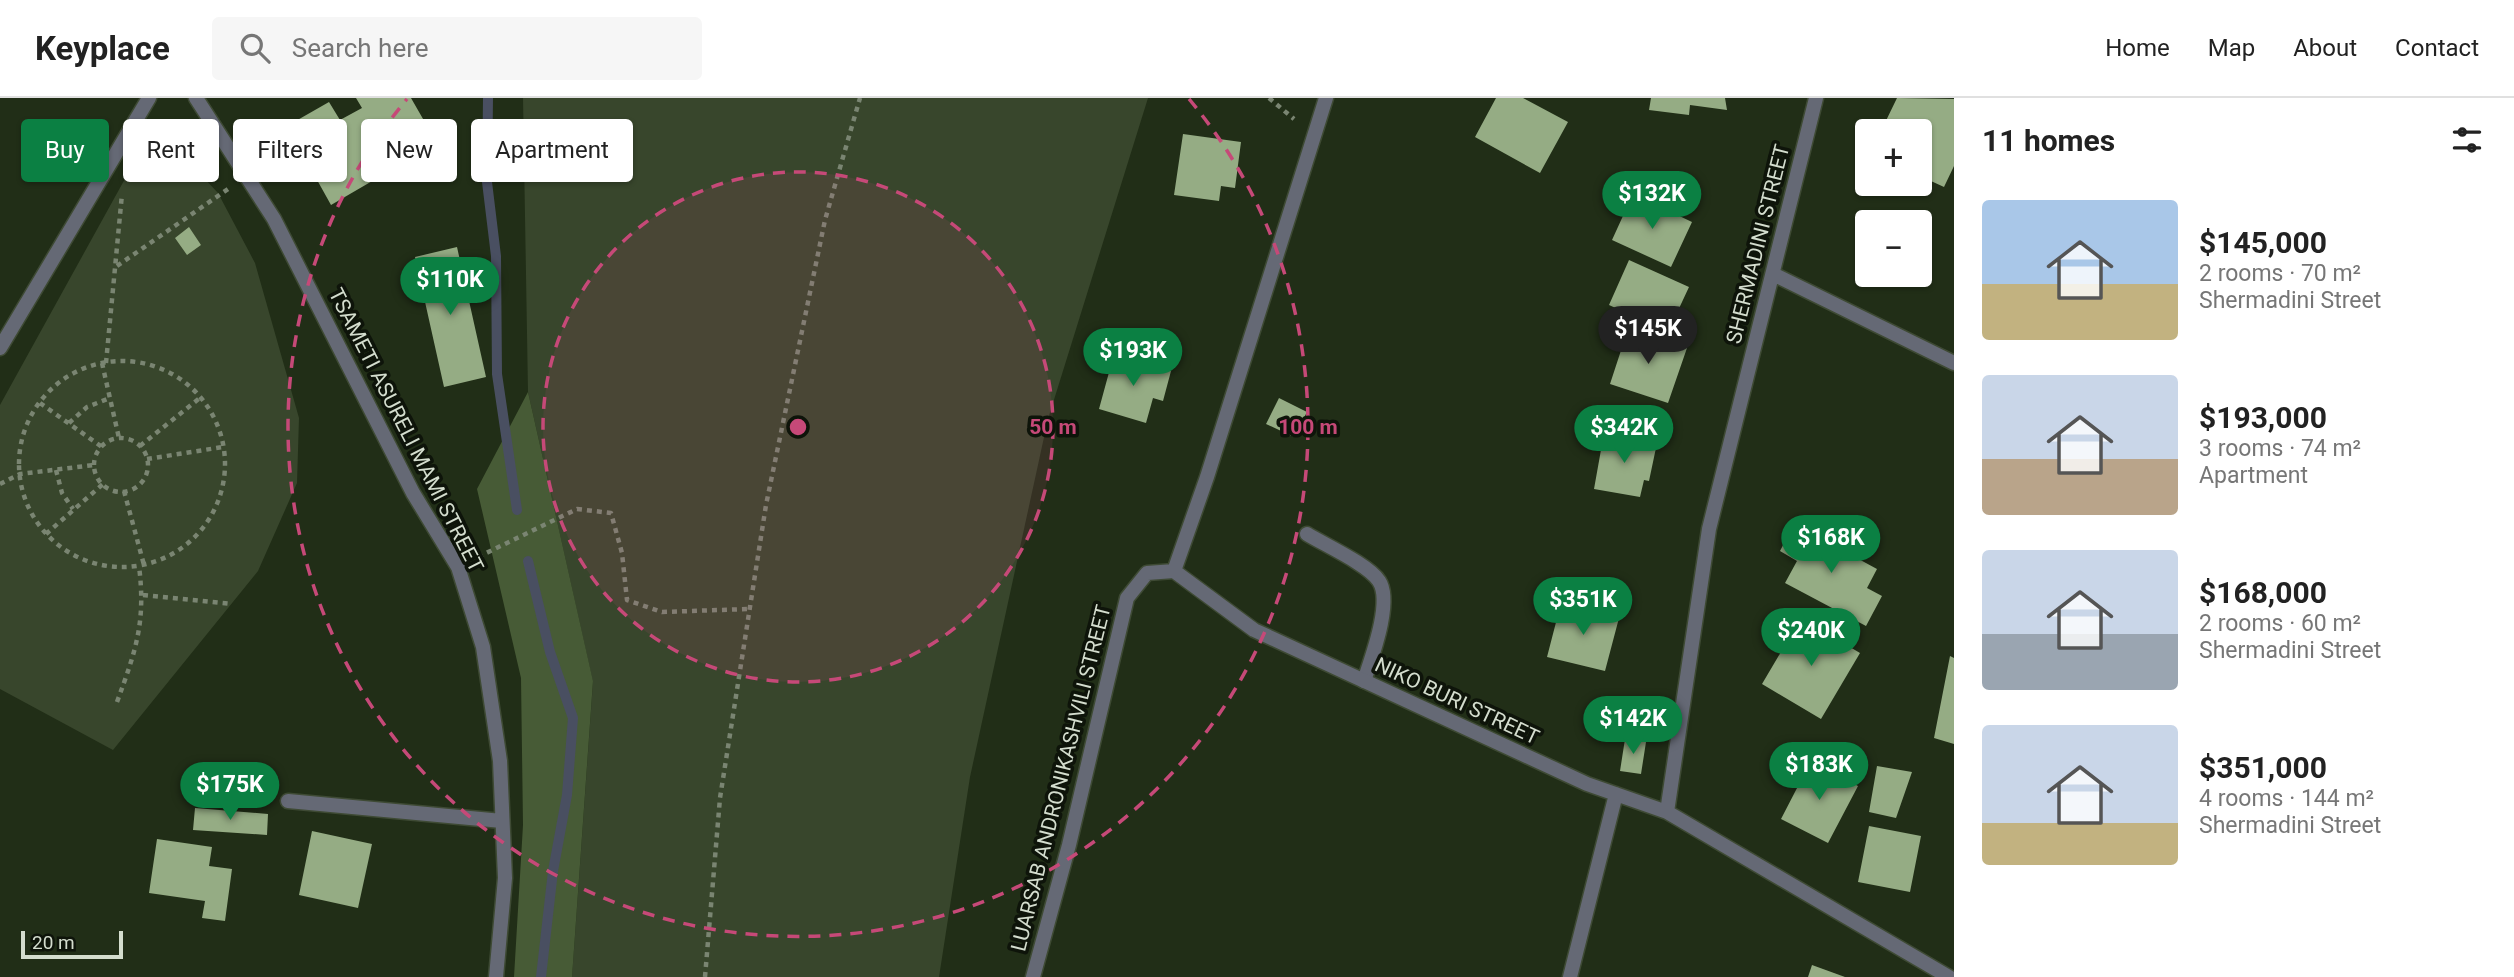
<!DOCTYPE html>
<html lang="en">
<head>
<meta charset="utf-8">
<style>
  :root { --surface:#fff; --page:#f6f6f6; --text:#222; --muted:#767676; --line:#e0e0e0; --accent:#0b8043 }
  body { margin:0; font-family:Roboto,sans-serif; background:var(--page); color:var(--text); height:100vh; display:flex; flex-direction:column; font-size:26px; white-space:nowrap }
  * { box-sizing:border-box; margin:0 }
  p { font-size:23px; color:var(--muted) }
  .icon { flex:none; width:38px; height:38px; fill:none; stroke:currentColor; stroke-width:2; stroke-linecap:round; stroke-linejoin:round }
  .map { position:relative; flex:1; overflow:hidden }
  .details { display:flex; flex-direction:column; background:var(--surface); width:560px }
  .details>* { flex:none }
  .banner { position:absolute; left:21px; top:21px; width:665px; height:63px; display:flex; gap:14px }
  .fabs { position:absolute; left:1855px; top:21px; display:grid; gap:14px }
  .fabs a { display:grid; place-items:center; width:77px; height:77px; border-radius:7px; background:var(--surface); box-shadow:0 2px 5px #0004; font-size:35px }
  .scale { position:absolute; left:21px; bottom:18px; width:102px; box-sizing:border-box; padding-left:7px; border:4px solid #d4ddce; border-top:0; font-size:19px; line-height:24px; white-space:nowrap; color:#d4ddce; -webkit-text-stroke:5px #0e140a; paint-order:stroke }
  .price { position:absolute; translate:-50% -60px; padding:0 16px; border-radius:24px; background:var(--accent); color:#fff; font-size:23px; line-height:46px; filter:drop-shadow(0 2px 4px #0008) }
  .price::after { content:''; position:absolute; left:50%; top:42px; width:21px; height:16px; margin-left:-10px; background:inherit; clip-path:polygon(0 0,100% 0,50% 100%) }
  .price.selected { background:#222; color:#fff }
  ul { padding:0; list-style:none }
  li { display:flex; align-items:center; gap:21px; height:175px; padding:0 28px }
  li span { display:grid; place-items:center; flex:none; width:196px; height:140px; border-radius:7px; color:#555 }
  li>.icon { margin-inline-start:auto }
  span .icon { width:84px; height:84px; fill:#fffc; stroke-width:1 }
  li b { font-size:30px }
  h2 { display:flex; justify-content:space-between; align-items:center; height:84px; padding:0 28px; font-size:30px }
  .tag { padding:0 24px; border-radius:7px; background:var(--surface); box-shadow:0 2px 5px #0004; font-size:24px; line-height:63px }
  .tag.selected { background:var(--accent); color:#fff }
  header { display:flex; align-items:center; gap:42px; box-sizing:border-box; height:98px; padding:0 35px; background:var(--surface); border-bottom:2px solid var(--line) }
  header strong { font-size:33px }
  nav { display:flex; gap:38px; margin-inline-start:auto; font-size:24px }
  .search { width:490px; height:63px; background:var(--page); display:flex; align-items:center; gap:18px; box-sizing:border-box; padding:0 24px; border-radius:7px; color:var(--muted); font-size:26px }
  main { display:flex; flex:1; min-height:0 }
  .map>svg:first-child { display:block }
  .green { fill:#38462c }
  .forest { fill:#475b36 }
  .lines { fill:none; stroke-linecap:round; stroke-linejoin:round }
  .stream { stroke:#494f61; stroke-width:10 }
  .building { fill:#95ac84 }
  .service-casing { stroke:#3e4a34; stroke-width:17 }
  .minor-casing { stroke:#3e4a34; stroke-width:17 }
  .tertiary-casing { stroke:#3e4a34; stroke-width:17 }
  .path { stroke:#7a8572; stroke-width:4.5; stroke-dasharray:5 5; stroke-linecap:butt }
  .service { stroke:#656975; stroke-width:14 }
  .minor { stroke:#656975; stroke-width:14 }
  .tertiary { stroke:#656975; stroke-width:14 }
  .ring { fill:none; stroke:#c64978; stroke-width:3.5; stroke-dasharray:12 9 }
  .labels { text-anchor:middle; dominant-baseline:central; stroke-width:7; stroke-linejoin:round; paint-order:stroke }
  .street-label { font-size:21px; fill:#d4ddce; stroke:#0e140a }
  .centre { fill:#c64978; stroke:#0e140a; stroke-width:3.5 }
  .ring-label { font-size:21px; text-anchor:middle; font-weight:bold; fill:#c64978; stroke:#0e140a; stroke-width:7; stroke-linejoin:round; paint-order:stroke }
</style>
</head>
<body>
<header>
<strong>Keyplace</strong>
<div class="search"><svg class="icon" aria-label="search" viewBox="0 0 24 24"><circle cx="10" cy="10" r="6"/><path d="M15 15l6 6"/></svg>Search here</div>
<nav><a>Home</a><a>Map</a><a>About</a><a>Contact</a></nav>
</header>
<main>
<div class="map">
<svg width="1954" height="879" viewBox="0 0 1954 879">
  <rect width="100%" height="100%" fill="#212e17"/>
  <path class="green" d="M523 0H1148L1048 321 970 679 939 879H572L593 584 528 294Z
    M162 61 189 64 218 95 255 165 299 320 297 385 258 473 113 652 0 591V307L126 79Z"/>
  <path class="forest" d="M528 294 593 583 572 879H514L523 727 521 580 477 391Z"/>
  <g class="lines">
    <path class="stream" d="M488 0 487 84 496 158 497 276 517 412
      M528 463 550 554 573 620 567 697 553 773 541 879"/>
  </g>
  <path class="building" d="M356 0H411L438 47 396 71 383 46 361 59 374 82 331 107 287 28 329 4 340 22 362 10Z
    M1496 0H1523L1568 24 1540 75 1475 39Z
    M1651 0H1725L1727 12 1690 7 1689 17 1649 12Z
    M1897 0 1954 1V68L1944 89 1920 78V33H1881Z
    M1183 36 1241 44 1235 90 1221 88 1219 103 1174 97Z
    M1633 96 1692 124 1671 169 1612 142Z
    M189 129 201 147 187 157 175 140Z
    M457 149 486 279 444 289 415 159Z
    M1629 162 1689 189 1668 234 1609 207Z
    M1628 231 1687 250 1668 305 1610 286Z
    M1114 256 1171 273 1163 303 1153 300 1146 325 1099 311Z
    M1279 300 1307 314 1294 339 1266 326Z
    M1604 335 1657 345 1649 383 1644 382 1640 399 1594 391Z
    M1794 426 1877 471 1867 490 1882 498 1866 528 1785 485 1797 463 1780 453Z
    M1561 505 1619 520 1605 573 1547 559Z
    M1801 520 1860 555 1821 621 1762 586Z
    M1950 558 1954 560V646L1934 640Z
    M1625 641 1646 644 1641 676 1620 673Z
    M1811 663 1858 688 1828 745 1781 721Z
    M1877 668 1912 674 1896 720 1869 714Z
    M195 710 268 716 267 737 193 732Z
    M1869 728 1921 738 1910 794 1858 784Z
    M312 733 372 746 358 810 299 797Z
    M157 741 212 749 209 768 232 771 225 823 202 820 205 803 149 795Z
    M1812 867 1845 879H1808Z"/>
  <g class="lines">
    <defs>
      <path id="service" d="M1307 436C1325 447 1369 467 1379 483 1393 504 1371 561 1364 583"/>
      <path id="minor" d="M196 0 274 121 413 395 458 469 483 549 500 663 505 780 496 879
        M1773 176 1954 265
        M1174 473 1254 532 1587 686 1667 714 1949 879
        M288 703 502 723
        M1667 714 1709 431 1816 0
        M1033 879 1069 747 1127 500 1147 475 1174 473 1207 379 1326 0
        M1570 879 1616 696"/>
      <path id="tertiary" d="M0 250 149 0"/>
    </defs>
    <use href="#service" class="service-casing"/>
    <use href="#minor" class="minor-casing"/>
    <use href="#tertiary" class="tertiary-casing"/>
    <path class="path" d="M1269 0 1294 21
      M117 168 228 91
      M19 366a103 103 0 1 1 206 0a103 103 0 1 1-206 0Z
      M102 265 119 340
      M106 265 122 96
      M40 305 102 349
      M69 325 87 309 110 300
      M94 367a27 27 0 1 1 54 0a27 27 0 1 1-54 0Z
      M140 348 201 299
      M147 361 223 349
      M56 372 62 395 73 411
      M0 386 20 376 94 367
      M124 393 144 467
      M46 436 103 386
      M478 459 577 411 611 415 622 455 627 502 662 514 749 511
      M143 497 232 506
      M117 604C136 552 146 524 139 468
      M705 879 720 700 766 407 825 122 860 0"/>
    <use href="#service" class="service"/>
    <use href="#minor" class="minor"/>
    <use href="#tertiary" class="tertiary"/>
  </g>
  <circle cx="798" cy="329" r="255" fill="#c64978" fill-opacity=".12"/>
  <g class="ring">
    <circle cx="798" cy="329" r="255"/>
    <path d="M1189 1A510 510 0 1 1 407 1"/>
  </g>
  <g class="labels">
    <g class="street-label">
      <text transform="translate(1758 146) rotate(-76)">SHERMADINI STREET</text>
      <text transform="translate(406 332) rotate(63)">TSAMETI ASURELI MAMI STREET</text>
      <text transform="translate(1457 603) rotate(25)">NIKO BURI STREET</text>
      <text transform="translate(1061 680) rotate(-76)">LUARSAB ANDRONIKASHVILI STREET</text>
    </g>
  </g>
  <circle cx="798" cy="329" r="10" class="centre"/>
  <g class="ring-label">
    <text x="1053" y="336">50 m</text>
    <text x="1308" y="336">100 m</text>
  </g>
</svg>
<div class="fabs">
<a>+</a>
<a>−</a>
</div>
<div class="scale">20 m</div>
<b class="price" style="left:1652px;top:133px">$132K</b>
<b class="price" style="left:450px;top:219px">$110K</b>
<b class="price selected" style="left:1648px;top:268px">$145K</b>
<b class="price" style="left:1133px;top:290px">$193K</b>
<b class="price" style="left:1624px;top:367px">$342K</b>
<b class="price" style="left:1831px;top:477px">$168K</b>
<b class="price" style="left:1583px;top:539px">$351K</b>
<b class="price" style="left:1811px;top:570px">$240K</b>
<b class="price" style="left:1633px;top:658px">$142K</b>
<b class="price" style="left:1819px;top:704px">$183K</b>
<b class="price" style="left:230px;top:724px">$175K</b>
<div class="banner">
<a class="tag selected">Buy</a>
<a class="tag">Rent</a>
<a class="tag">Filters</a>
<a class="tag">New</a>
<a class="tag">Apartment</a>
</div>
</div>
<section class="details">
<h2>11 homes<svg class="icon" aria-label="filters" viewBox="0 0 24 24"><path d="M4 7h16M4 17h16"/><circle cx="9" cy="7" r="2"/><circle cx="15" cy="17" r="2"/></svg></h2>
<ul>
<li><span style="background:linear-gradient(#a9c7e8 60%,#c2b280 0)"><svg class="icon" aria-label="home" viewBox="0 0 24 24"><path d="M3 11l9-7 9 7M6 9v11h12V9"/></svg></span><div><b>$145,000</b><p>2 rooms · 70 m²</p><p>Shermadini Street</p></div></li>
<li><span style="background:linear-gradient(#c9d6e8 60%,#b9a48a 0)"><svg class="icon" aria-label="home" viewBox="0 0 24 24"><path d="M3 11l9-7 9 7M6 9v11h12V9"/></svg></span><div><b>$193,000</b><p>3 rooms · 74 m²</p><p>Apartment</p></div></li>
<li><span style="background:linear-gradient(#c9d6e8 60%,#9aa5b1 0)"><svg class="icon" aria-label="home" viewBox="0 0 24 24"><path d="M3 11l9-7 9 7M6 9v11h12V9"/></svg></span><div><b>$168,000</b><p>2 rooms · 60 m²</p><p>Shermadini Street</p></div></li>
<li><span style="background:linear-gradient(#c9d6e8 70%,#c2b280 0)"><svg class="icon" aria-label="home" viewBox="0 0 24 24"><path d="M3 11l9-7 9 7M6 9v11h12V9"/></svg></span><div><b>$351,000</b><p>4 rooms · 144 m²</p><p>Shermadini Street</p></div></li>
</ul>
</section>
</main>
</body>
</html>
